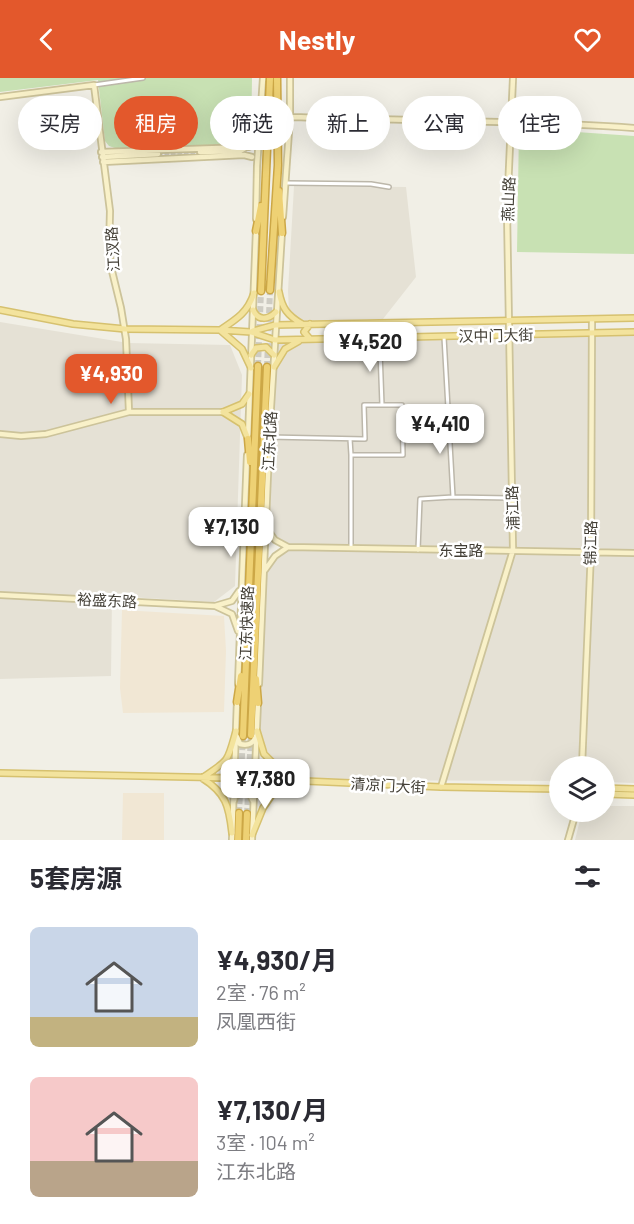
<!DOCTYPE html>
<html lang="zh">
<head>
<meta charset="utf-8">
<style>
  :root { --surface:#fff; --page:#f2f2f3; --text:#2b2b33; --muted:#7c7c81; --accent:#e3582c }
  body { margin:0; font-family:Barlow,"Noto Sans SC",sans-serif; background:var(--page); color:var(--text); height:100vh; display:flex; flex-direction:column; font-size:22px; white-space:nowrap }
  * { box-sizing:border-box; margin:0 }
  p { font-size:20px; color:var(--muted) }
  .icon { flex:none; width:33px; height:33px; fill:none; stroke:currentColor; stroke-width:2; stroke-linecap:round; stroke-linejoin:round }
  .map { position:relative; height:762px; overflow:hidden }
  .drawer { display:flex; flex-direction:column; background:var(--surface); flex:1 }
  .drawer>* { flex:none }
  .top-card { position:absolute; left:18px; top:18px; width:598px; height:54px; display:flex; gap:12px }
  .controls { position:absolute; left:549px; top:678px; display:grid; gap:12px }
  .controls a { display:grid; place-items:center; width:66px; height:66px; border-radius:50%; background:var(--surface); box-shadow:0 6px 24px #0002; font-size:30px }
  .price { position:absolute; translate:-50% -51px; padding:0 14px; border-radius:12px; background:#fff; color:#222; font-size:20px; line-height:39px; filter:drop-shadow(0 2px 3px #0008) }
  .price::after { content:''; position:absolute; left:50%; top:36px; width:18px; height:14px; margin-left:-9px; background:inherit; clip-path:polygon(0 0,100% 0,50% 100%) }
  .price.active { background:var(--accent); color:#fff }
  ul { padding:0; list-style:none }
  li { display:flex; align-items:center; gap:18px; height:150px; padding:0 30px }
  li span { display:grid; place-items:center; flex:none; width:168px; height:120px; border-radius:9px; color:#555 }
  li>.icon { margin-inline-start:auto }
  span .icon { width:72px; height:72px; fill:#fffc; stroke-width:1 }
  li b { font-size:26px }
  h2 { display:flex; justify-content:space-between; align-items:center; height:72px; padding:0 30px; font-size:26px }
  .tag { padding:0 21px; border-radius:27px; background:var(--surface); box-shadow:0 6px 24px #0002; font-size:21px; line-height:54px }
  .tag.active { background:var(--accent); color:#fff }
  header { display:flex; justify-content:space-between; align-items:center; height:78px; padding:0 30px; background:var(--accent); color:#fff; font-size:27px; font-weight:700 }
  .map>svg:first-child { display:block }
  .residential { fill:#e5e1d5 }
  .commercial { fill:#f1e7d4 }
  .green { fill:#c8e1b3 }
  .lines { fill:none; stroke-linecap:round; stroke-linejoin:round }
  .secondary-tunnel { stroke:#ceccc3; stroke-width:4.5; stroke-dasharray:4.5 2; stroke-linecap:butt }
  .highway-tunnel { stroke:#ceccc3; stroke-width:6; stroke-dasharray:6 3; stroke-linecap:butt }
  .street-casing { stroke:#bcb7aa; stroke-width:6 }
  .secondary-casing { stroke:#ccc39a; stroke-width:8 }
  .primary-casing { stroke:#d6c16f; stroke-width:8 }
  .highway-casing { stroke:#cca746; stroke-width:9 }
  .street { stroke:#fff; stroke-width:3 }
  .secondary { stroke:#f9f1c9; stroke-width:4.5 }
  .primary { stroke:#f3e39d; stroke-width:5 }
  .highway { stroke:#eed174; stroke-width:6 }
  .labels { text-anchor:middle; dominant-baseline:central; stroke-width:5; stroke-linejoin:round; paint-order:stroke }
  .street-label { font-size:15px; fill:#433f36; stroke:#fff }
</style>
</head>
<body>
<header><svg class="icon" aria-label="back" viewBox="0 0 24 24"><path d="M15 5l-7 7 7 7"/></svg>Nestly<svg class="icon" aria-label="heart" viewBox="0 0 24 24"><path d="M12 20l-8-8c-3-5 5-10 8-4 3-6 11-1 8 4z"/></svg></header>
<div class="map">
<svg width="634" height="762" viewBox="0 0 634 762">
  <rect width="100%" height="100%" fill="#f1efe6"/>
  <path class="residential" d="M294 108 406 109 416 199 383 241 305 244 289 234 288 213Z
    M0 244 128 265 230 267 242 297 235 508 214 524 112 518 111 598 0 601Z
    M634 254V705L605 704 604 688H560L559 703 282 702 257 653 263 495 282 467 265 448 275 262Z
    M605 728H634V762H575L582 734H604Z"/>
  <path class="commercial" d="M122 532 224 538 226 573 224 634 123 635 120 610Z
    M123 715H164V762H122Z"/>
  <path class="green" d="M0 0H252L251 65 247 67 115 70 109 68 105 63 98 2 0 14Z
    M519 50 634 58V176L517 174Z"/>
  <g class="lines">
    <path class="secondary-tunnel" d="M158 76 200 74"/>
    <path class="highway-tunnel" d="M258 288 261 213
      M267 289 270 212
      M239 735 243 658
      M247 736 251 657"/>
    <defs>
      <path id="street" d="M94 7 143 0
        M287 105 371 106 389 109
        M444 259 453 419 512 420
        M372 260 380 273 382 327
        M269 359 365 361 364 327H402L403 377H351V470
        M350 361 351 377
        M418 472 420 421 453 419"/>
      <path id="secondary" d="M0 19 94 7 110 133 109 174 112 193 121 230 126 261 129 334
        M290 39C405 43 520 42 634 50
        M101 74 249 69
        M200 74 240 73 259 62
        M102 79 158 76
        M103 84 244 77 252 79
        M283 139 290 39V0
        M256 141 257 88 263 0
        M0 356 21 358 46 356 129 334H223
        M248 360 256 153
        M269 361 282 154
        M267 451 275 462 288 469 634 475
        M265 492 275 478 288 469
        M0 517 215 528 232 536 238 553
        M215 528 232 523 239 513
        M238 606 247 377
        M259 606 269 372
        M237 659 240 666C248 668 253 666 256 658
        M582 688 591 473 592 241
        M441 709 513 472 507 134 513 0
        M234 723 235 719 241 715 250 717 253 723
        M232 762 237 623
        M252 762 258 624
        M568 762 576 734"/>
      <path id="primary" d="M279 214C282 230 287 237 302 246
        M0 232 73 246 125 251 220 252 251 254 275 262 634 254
        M253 232C258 243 268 242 276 234
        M253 253 275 247 634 240
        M310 261 304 254 310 246
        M251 277 256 270 266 269 274 277
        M274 289 285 271 299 263
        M251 290 242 271 220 252C237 241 248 234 254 215
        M223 334 242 346 248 361
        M223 334 242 326 249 316
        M0 695 234 700 441 709 560 711
        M604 710 634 711
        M604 716 634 717
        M232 755C229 728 226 715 202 700 230 681 227 685 236 653
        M252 757 263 730 282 702 275 687 264 676 257 653"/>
      <path id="highway" d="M279 113 282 155
        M256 153 261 128
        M270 212 278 87 277 0
        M261 213 270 0
        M248 361 250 384
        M265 379 269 359
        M256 601 258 625
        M237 624 241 598
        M251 657 267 289
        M243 658 258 288
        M238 762 239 735
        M246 762 247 736"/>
    </defs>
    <use href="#street" class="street-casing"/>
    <use href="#secondary" class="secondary-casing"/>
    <use href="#primary" class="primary-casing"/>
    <use href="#highway" class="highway-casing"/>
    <use href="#street" class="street"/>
    <use href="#secondary" class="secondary"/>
    <use href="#primary" class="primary"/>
    <use href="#highway" class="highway"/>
  </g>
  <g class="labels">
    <g class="street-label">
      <text transform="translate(508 121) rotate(-88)">燕山路</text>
      <text transform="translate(112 171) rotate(-93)">江汊路</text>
      <text transform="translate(496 257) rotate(-1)">汉中门大街</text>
      <text transform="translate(269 363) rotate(-87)">江东北路</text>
      <text transform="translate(512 430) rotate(-92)">浦江路</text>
      <text transform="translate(590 465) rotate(-89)">锦江路</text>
      <text x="461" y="472">东宝路</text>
      <text transform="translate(107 522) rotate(3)">裕盛东路</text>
      <text transform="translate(246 545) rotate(-88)">江东快速路</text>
      <text transform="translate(388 707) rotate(3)">清凉门大街</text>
    </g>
  </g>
</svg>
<div class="controls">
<a><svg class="icon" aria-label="layers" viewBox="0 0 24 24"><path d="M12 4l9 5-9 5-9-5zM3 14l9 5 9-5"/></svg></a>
</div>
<b class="price" style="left:370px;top:295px">¥4,520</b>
<b class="price active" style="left:111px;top:327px">¥4,930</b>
<b class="price" style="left:440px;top:377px">¥4,410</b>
<b class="price" style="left:231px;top:480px">¥7,130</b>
<b class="price" style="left:265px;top:732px">¥7,380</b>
<div class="top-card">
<a class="tag">买房</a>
<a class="tag active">租房</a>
<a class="tag">筛选</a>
<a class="tag">新上</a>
<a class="tag">公寓</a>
<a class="tag">住宅</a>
</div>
</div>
<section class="drawer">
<h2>5套房源<svg class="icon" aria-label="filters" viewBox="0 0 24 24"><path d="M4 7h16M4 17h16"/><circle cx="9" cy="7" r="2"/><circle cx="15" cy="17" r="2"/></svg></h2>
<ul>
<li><span style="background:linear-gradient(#c9d6e8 75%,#c2b280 0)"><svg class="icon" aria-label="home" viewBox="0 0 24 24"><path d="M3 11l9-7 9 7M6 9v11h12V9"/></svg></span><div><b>¥4,930/月</b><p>2室 · 76 m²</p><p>凤凰西街</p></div></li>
<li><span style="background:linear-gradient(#f6c9c9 70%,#b9a48a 0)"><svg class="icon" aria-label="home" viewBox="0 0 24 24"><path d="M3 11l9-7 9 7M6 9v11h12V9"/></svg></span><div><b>¥7,130/月</b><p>3室 · 104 m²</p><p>江东北路</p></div></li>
</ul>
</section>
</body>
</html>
